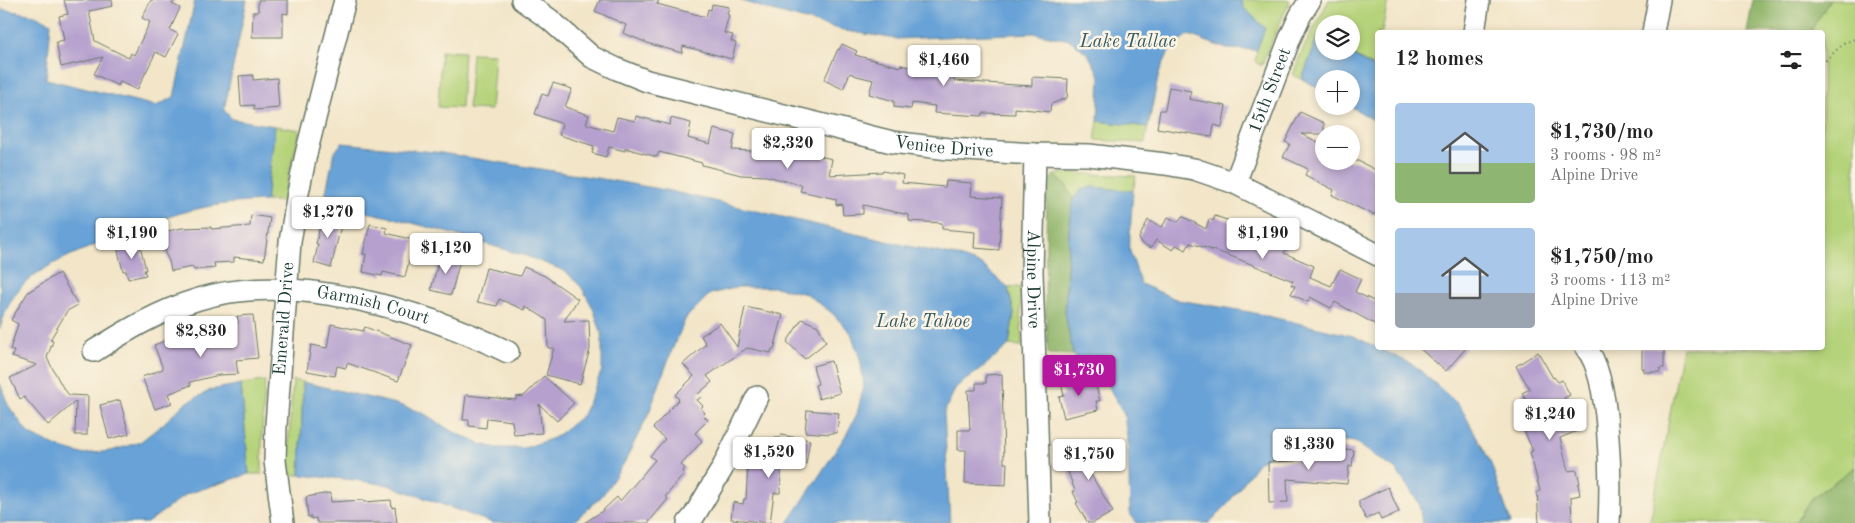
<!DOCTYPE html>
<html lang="en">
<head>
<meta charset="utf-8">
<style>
  :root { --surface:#fff; --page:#f2f2f2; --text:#222; --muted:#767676; --accent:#b5179e }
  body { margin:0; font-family:"Old Standard TT",serif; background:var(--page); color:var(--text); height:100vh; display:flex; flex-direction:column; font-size:19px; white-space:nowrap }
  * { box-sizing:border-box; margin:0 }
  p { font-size:16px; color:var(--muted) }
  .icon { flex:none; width:28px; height:28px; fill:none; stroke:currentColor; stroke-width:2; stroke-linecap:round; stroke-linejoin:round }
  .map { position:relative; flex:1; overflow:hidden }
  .sheet { position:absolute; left:1375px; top:30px; width:450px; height:320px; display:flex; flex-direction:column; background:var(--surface); border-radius:5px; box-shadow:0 2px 8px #0003 }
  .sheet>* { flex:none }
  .buttons { position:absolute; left:1315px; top:15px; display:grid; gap:10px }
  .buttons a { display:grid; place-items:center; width:45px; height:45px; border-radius:50%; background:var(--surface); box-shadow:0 2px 8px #0003; font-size:25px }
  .price { position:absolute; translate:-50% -42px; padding:0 11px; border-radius:5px; background:#fff; color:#222; font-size:16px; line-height:32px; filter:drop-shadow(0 1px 2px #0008) }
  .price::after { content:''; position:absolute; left:50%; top:30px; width:15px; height:11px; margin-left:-8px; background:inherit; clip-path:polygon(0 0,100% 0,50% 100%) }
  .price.active { background:var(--accent); color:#fff }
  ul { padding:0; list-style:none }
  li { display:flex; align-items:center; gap:15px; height:125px; padding:0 20px }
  li span { display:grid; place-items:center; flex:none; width:140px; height:100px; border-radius:5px; color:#555 }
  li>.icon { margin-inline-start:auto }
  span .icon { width:60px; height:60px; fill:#fffc; stroke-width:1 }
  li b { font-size:21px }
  h2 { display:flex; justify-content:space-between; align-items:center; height:60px; padding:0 20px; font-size:21px }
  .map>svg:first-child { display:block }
  .green { fill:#b5d37a; stroke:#6a8857 }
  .forest { fill:#90b56a; stroke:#58794f }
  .water { fill:#68a2d7; stroke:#447086 }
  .building { fill:#b5a0ce }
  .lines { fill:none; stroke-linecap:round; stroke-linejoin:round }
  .minor-casing { stroke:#697868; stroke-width:24 }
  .path { stroke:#697868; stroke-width:2.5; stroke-dasharray:1 4; stroke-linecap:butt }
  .minor { stroke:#fff; stroke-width:21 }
  .labels { text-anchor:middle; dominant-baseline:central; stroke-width:5; stroke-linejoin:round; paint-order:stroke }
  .street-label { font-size:18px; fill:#1f3d34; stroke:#fcf5e5 }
  .water-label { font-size:19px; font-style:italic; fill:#355b65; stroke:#fcf5e5 }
</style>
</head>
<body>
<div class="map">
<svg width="1855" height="523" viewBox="0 0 1855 523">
  <rect width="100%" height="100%" fill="#fcf5e5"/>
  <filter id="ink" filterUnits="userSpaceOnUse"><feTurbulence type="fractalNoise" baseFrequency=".02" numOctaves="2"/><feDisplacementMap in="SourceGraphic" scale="10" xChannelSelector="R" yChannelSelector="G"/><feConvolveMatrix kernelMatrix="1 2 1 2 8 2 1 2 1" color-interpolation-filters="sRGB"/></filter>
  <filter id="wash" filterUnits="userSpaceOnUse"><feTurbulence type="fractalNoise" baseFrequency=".0096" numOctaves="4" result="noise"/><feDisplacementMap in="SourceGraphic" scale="20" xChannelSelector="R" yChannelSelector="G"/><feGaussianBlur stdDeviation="1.12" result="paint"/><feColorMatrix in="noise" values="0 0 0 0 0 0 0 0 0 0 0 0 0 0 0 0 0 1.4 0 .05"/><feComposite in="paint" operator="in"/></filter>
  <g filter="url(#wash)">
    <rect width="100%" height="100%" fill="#f2e5c8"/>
    <path class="green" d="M1241 0H1290L1261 66 1255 61 1257 50 1265 28 1244 8Z
      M1329 0H1388L1382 32H1378L1377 58 1376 68 1345 51H1351V24H1324V39L1318 36 1302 79 1293 75 1301 53Z
      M1830 0H1855V467L1813 497 1794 523H1650L1682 348H1822V32H1810Z
      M441 51 464 52 461 108 438 107Z
      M472 53 495 54 491 110 468 109Z
      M1098 121 1148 127 1145 143 1095 140Z
      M275 126 300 130 282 201H266Z
      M1066 173 1136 176 1133 191 1091 187 1081 190 1073 199 1066 185 1054 175Z
      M1020 287 1022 346 1009 345 1014 313 1008 288Z
      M293 380 303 382 300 475H290L288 453Z
      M265 381 262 431V474H249L241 384Z"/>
    <path class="forest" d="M1753 0H1830L1810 32H1747Z
      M1054 175 1066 185 1073 199 1069 231 1065 312 1073 355 1048 354 1045 297 1047 191 1049 181Z
      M1855 467V523H1794L1813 497Z"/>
    <path class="water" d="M195 0H247L224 110 232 119 275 126 266 201C246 202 226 203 206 207 169 214 133 230 98 244 73 254 45 265 25 283 12 295 4 313 0 329V9L35 15 51 23 46 79 156 106 174 97Z
      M739 0H1241L1244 8 1265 28 1257 50 1227 49 1189 35 1172 45 1159 73 1148 127 1098 121 1100 76 1088 54 1070 40 1034 33 897 39 846 31 769 10Z
      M1318 36 1324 39V51H1345L1377 70V122L1350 106 1351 79H1324V91L1302 79Z
      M342 143 435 152 615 181 670 191 908 246 956 256 982 265 1008 288 1014 313 1009 345 981 369 956 387 944 413 950 523H788L846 435 857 414 864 384 860 359 851 333 832 313 807 294 775 287H739L710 294 686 318 672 350 649 413 624 463 602 496 573 522 493 523 388 485 354 480 300 475 303 382 396 404 423 413 448 429 480 444 497 448H524L554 438 583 415 602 370V335L593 308 582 288 565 271 526 256 460 236 394 218 330 204 325 197 334 153Z
      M1091 187 1133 191 1129 248 1141 284 1178 300 1250 312 1353 336 1414 365 1460 406 1490 461 1511 523H1422L1419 503 1396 470 1355 442 1314 437 1285 445 1259 462 1226 506 1209 523H1137L1130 514 1128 444 1124 414 1108 386 1073 355 1065 312 1069 231 1073 199 1081 190Z
      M0 383 8 405 28 433 57 447 82 454 111 451 140 442 163 424 184 404 211 390 241 384 249 474 187 494 147 523H0Z"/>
    <g id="blocks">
      <path class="building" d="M64 0H112L113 6 89 11 95 41 129 58 131 53 134 55 150 22 142 18 151 0H175L172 4 180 8 170 30 178 34 166 57 156 52 137 90 120 82 118 86 94 74 103 57 61 67 56 42 64 40 59 16 68 14Z
        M258 0H288V14L283 13V37H252L253 12H258Z
        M600 0H659L657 4 706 17 708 9 711 10 712 4 729 7 727 14 729 15 724 33 733 35 731 41 736 43 732 59 683 46 682 53 650 44 623 33 626 25 595 11Z
        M842 44 857 51 855 55 900 67V65L933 71V62H948V66H954V81L1032 86V77L1068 79 1067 98 1051 104 1050 112 1015 108V114L983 113 982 116 934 113 935 106 912 103 911 109 894 107V101L869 94 873 80 857 76 850 73 843 89 824 80 838 49 839 50Z
        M253 75V80L277 78 279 108 254 110V105L241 106 239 76Z
        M553 83 572 89 565 107 589 115 586 124 613 131 617 117 635 121 636 116 670 125 671 118 691 123 688 138 710 144 714 129 735 134 732 150 773 152 775 145 832 159 829 175 882 172 883 171 903 175 902 183 945 187 946 181 972 183 971 196 1002 198 999 250 974 248 975 232 942 229V223L909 221V215L863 205V214L843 215 842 204 836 205V199L800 191 802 185 766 176 741 175 702 165V163L659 152 657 157 625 148V151L609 147 606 157 592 153 594 146 559 135 562 124 535 114 542 94 548 96Z
        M1169 87 1191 91 1189 99 1226 106 1222 127 1214 125 1212 137 1157 128 1160 110H1165Z
        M1300 112 1324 123V134H1301L1324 145V161H1358L1378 171V208L1374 215 1332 195 1334 190 1305 175 1308 169 1283 157 1290 144 1285 142Z
        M323 212 343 217 331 268 314 263 318 244H316Z
        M251 215 270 218 264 260 234 257V262L214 263 215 268 194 270 193 267 171 271 169 261 165 253 166 246 163 232 182 228 211 227V229L250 226Z
        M1182 216 1206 229 1209 219 1213 221 1215 216 1266 233 1265 235 1288 245 1284 253 1314 266 1310 277 1331 286 1340 269 1361 279 1355 292 1378 303V326L1335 302 1331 308 1310 297 1308 302 1291 294 1295 286 1291 285 1293 281 1228 255 1190 243 1186 250 1176 245 1173 250 1156 240 1151 248 1141 243 1139 238 1148 220 1162 227 1168 217 1178 222Z
        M370 224 387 228 386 233 414 240 405 277 383 272 382 276 363 272 366 254H363Z
        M139 241 146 270H144L146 275 128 279 126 271H123L117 247Z
        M440 255 460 260 451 295 431 290Z
        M524 267 545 276 578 299 564 321 589 320 590 349 580 384 546 375 554 348H548L547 320 526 306 525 310 499 299 497 306 477 302 486 268 520 276Z
        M59 273 78 305 67 311 50 340 53 341 47 358 62 386 69 395 88 396 87 435H75L76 401 48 425 24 397 20 399 10 378 37 365 12 357 14 351 10 350 18 324 11 320 28 292Z
        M745 307 783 315 774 349H772L771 353 747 348 707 376 712 382 698 394 701 397 697 400 703 406 701 408 705 413 703 415 708 420 695 433 702 441 681 465 685 468 682 472 684 474 665 497 668 499 648 523H584L601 512 617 497 620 501 655 460 650 456 665 439 653 428 679 399 675 395 694 376 683 364 706 344 701 336 720 323 737 347Z
        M253 315 258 358 236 360 238 374 219 375 190 382 191 385 168 394 172 403 155 409 142 377 163 369 154 345 175 337 177 343 210 335V326L238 323 237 316Z
        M802 319 818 326 826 342 805 359 787 342Z
        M331 324 363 331 365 327 412 345 398 381 347 363 346 368 337 366 335 376 307 371 311 345 327 348Z
        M1419 348H1466L1446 371Z
        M1642 348H1664V368H1660V372H1644V368L1642 369Z
        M1538 352 1553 378 1554 377 1558 382 1562 380 1570 395 1564 398 1577 431 1560 438 1568 471 1575 470 1577 471 1580 483 1578 484 1580 495 1571 497 1572 523H1539L1537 492 1540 491 1530 452 1533 451 1523 428 1536 423 1528 408 1530 407 1522 393 1530 389 1516 366Z
        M831 361 840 393 819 399 815 385 818 384 813 366Z
        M1002 374 1004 463H1007L1006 485 965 483 966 450H958V430H970L968 390H976V383H986V375Z
        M1093 375 1100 401H1096L1098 410 1064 418 1059 397 1064 396 1061 383Z
        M544 376 574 403 557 421 539 404 542 433 514 435 512 421 487 418 486 428 469 426V420H463L466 395 516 400V397L524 396Z
        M120 400 129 434 109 439 100 405Z
        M807 410 839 413 837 433H831L830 434 805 432Z
        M781 435 810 440 806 464 782 460 780 493H774L770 523 731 519 733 502 743 504 744 499H746L748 463 766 465 770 443 774 444 775 438H780Z
        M1108 441 1114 458 1090 466 1092 470 1089 471 1113 512 1093 523H1088L1076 503 1078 502 1073 492 1075 491 1063 458Z
        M1331 448 1354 450 1352 467 1349 466 1347 484 1287 479 1288 502 1269 503 1268 462 1295 461 1296 450 1330 453Z
        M1388 487 1399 512 1381 520 1378 513 1366 519 1359 506V501Z
        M330 493 331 502 363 500 364 502 391 500 392 508 395 507 397 523H317L316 518 311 519V516L308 517 306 497Z"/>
    </g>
  </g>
  <g filter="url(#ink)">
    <use href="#blocks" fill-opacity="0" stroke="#697868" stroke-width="1"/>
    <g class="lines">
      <defs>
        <g id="minor">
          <path id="s1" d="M522 0 549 19 592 57 617 69 647 81 892 142 949 149 1035 154 1089 155 1165 164 1194 169 1235 183 1378 255"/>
          <path d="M1474 32 1479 0"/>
          <path d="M1653 32 1659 0"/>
          <path id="s2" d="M1035 154 1032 272 1040 523"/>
          <path id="s3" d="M1235 183 1290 38 1300 16 1310 0"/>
          <path d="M1586 348C1611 377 1611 485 1609 523"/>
          <path id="s4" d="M94 351C129 329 159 311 199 299 292 270 424 311 508 352"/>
          <path id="s5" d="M283 523 275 461 276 425 290 242 298 193 306 154 345 0"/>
          <path d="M688 523 694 516 722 469 757 397"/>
        </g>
      </defs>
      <use href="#minor" class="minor-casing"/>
      <path class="path" d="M1822 64 1844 43 1855 39"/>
      <use href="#minor" class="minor"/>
    </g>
  </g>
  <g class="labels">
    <g class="street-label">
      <text stroke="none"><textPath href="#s3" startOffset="99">15th Street</textPath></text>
      <text stroke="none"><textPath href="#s1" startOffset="455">Venice Drive</textPath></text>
      <text stroke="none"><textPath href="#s2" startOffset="125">Alpine Drive</textPath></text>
      <text stroke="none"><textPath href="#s4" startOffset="294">Garmish Court</textPath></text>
      <text stroke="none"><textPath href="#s5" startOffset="205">Emerald Drive</textPath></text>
    </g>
    <g class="water-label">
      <text x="1128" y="42">Lake Tallac</text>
      <text x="923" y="322">Lake Tahoe</text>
    </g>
  </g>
</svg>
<div class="buttons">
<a><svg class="icon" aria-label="layers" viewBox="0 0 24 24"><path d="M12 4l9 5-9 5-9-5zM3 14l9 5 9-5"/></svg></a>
<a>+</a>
<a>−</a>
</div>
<b class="price" style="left:944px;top:87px">$1,460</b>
<b class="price" style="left:788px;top:170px">$2,320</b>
<b class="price" style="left:328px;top:239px">$1,270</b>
<b class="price" style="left:132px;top:260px">$1,190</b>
<b class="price" style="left:1263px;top:260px">$1,190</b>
<b class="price" style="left:446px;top:275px">$1,120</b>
<b class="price" style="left:201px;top:358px">$2,830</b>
<b class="price active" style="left:1079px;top:397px">$1,730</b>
<b class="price" style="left:1550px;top:441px">$1,240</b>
<b class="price" style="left:1309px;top:471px">$1,330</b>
<b class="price" style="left:769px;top:479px">$1,520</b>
<b class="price" style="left:1089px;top:481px">$1,750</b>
<section class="sheet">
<h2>12 homes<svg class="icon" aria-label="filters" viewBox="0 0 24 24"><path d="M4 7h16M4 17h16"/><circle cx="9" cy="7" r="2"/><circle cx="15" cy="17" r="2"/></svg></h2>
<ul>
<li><span style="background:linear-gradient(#a9c7e8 60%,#8fb573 0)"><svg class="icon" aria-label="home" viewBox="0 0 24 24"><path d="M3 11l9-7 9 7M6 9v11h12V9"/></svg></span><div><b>$1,730/mo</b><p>3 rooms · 98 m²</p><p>Alpine Drive</p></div></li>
<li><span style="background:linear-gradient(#a9c7e8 65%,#9aa5b1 0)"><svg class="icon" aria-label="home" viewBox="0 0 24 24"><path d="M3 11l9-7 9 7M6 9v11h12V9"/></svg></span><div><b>$1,750/mo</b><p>3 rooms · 113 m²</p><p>Alpine Drive</p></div></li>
</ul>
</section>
</div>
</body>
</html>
